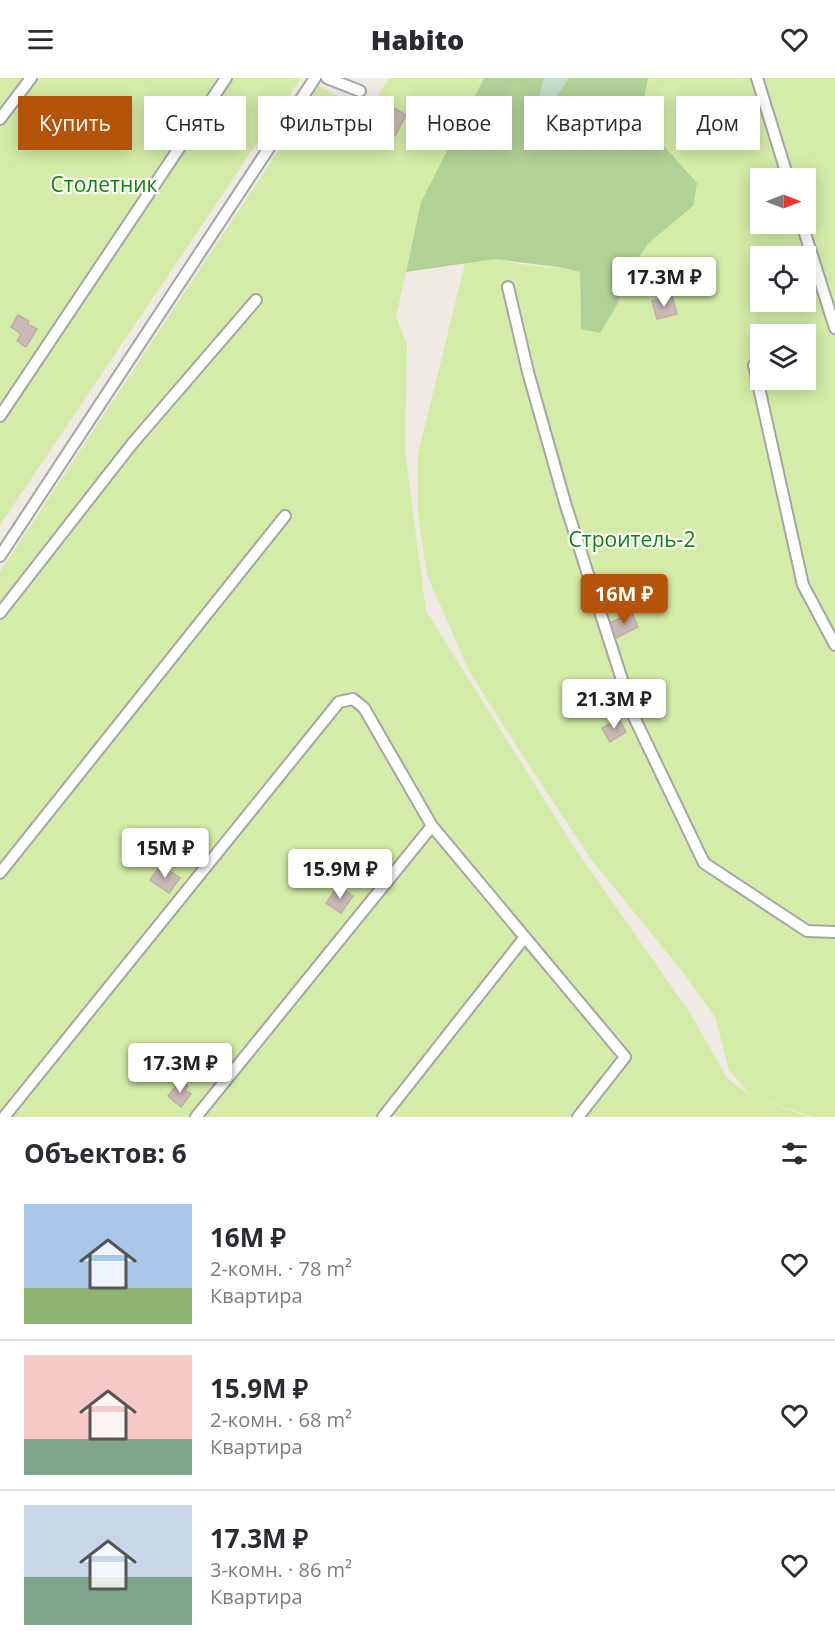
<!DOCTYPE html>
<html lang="ru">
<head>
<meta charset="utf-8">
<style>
  :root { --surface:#fff; --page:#f2f2f3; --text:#2b2b33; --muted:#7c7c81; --line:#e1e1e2; --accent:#b45309 }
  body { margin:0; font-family:"Open Sans",sans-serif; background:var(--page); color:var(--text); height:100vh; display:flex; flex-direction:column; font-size:22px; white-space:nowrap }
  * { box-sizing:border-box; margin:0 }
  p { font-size:20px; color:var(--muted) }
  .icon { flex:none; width:33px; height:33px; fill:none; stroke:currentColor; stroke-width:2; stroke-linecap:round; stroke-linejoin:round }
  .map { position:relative; height:1039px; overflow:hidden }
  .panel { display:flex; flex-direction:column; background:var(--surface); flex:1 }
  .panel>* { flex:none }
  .hud { position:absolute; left:18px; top:18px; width:800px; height:54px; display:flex; gap:12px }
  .needle { width:39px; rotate:90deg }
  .fabs { position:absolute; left:750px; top:90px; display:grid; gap:12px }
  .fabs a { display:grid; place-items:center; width:66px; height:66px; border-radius:0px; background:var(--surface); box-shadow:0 3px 15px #0003; font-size:30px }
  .price { position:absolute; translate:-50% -51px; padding:0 14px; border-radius:6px; background:#fff; color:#222; font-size:20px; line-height:39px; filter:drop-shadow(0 2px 3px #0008) }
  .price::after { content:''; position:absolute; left:50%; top:36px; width:18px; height:14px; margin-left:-9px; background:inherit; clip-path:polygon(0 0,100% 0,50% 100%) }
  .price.selected { background:var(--accent); color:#fff }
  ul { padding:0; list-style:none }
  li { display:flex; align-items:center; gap:18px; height:150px; padding:0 24px }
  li+li { border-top:2px solid var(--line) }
  li span { display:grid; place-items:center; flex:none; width:168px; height:120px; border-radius:0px; color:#555 }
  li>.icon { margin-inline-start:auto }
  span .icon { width:72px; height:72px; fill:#fffc; stroke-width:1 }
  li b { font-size:26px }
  h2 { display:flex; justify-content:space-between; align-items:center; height:72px; padding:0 24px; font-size:26px }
  .tag { padding:0 21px; border-radius:0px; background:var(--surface); box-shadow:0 3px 15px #0003; font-size:21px; line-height:54px }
  .tag.selected { background:var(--accent); color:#fff }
  header { display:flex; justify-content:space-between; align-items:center; height:78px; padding:0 24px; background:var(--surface); font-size:27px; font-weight:800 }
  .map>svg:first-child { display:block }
  .grass { fill:#d4eca7; fill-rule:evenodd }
  .forest { fill:#b1d197 }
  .wetland { fill:#c0decb }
  .building { fill:#c8bbb7; stroke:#c2ada5; stroke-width:1.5 }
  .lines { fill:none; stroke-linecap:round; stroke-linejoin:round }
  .service-casing { stroke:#a5a5a5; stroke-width:14 }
  .service { stroke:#fff; stroke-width:10 }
  .labels { text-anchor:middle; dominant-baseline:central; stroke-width:4.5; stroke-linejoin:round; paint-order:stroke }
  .park-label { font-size:21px; fill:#108207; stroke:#fff }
</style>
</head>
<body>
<header><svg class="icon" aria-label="menu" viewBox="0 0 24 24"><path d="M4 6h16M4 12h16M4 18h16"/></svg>Habito<svg class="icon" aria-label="heart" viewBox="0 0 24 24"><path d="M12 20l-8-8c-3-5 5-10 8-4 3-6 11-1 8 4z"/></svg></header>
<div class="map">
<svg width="835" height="1039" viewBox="0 0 835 1039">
  <rect width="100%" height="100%" fill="#f0eae4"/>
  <path class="grass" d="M0 0H301L0 447Z
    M389 0H484L421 124 396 239 407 267 405 372 426 533 574 769 690 935 727 1000 751 1018 729 992 715 939 682 893 590 780 503 647 469 593 427 497 418 437V376L465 185 495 181 533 188 565 190 580 194 581 251 617 227 632 188 649 165 693 128 673 79 646 48 645 16 648 0H835V1039H812L753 1018 808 1039H0V494L301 38 315 6 368 33ZM760 100H806V146H760ZM760 178H806V224H760ZM760 256H806V302H760Z"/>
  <path class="forest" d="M484 0H648L645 16 646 48 697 105 693 128 649 165 632 188 617 227 600 255 581 251 580 194 565 190 495 181 406 194 421 124Z"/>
  <path class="wetland" d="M544 0H569L530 56Z"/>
  <path class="building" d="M392 29 406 37 395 58 381 50Z
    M672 218 677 236 657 241 652 223Z
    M18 237 29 243 27 246 37 251 26 269 17 263 21 256 11 249Z
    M632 535 638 549 616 560 609 545Z
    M619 641 626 654 610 664 602 650Z
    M161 787 180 800 169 815 150 802Z
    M338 808 353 818 341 835 326 825Z
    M181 1002 188 1008 185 1012 191 1016 181 1029 168 1018Z"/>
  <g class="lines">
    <defs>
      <path id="service" d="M327 0 360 13
        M757 0 788 100
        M0 41 31 0
        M802 146 835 250
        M508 209 528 294 566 428 634 639 704 785 807 853 835 854
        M754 287 803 507 835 567
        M0 338 226 0
        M0 478 315 0
        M0 535 132 366 256 222
        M0 795 285 438
        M4 1039 339 624 353 621 364 630 432 748 625 979 578 1039
        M196 1039 432 748
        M383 1039 525 859"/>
    </defs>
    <use href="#service" class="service-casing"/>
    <use href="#service" class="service"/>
  </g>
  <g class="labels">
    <g class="park-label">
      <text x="104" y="106">Столетник</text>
      <text x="632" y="461">Строитель-2</text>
    </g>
  </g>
</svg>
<div class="fabs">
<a><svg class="needle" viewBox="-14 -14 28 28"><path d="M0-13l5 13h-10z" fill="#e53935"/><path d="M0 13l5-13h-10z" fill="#7c7c81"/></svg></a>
<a><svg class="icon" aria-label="locate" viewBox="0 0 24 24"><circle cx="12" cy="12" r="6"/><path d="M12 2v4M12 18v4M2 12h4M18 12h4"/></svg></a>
<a><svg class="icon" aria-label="layers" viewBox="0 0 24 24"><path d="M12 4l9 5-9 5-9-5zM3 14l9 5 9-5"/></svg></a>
</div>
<b class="price" style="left:664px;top:230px">17.3M ₽</b>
<b class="price selected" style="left:624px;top:547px">16M ₽</b>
<b class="price" style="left:614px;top:652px">21.3M ₽</b>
<b class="price" style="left:165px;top:801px">15M ₽</b>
<b class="price" style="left:340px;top:822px">15.9M ₽</b>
<b class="price" style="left:180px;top:1016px">17.3M ₽</b>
<div class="hud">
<a class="tag selected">Купить</a>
<a class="tag">Снять</a>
<a class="tag">Фильтры</a>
<a class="tag">Новое</a>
<a class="tag">Квартира</a>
<a class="tag">Дом</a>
</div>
</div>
<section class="panel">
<h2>Объектов: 6<svg class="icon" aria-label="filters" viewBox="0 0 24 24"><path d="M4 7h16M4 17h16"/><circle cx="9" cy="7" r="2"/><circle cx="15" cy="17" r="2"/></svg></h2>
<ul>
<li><span style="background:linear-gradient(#a9c7e8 70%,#8fb573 0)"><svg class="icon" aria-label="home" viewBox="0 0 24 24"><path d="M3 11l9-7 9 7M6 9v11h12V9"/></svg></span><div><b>16M ₽</b><p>2-комн. · 78 m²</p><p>Квартира</p></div><svg class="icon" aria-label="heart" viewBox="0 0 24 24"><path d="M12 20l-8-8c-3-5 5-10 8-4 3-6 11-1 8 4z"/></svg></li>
<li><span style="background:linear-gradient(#f6c9c9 70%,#7fa58c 0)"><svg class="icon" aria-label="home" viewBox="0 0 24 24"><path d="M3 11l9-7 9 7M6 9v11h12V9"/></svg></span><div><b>15.9M ₽</b><p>2-комн. · 68 m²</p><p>Квартира</p></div><svg class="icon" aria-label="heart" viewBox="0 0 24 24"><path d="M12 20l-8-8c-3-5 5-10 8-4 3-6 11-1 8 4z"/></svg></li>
<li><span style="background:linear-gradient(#c9d6e8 60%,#7fa58c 0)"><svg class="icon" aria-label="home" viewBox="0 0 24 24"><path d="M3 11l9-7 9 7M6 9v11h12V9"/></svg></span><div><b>17.3M ₽</b><p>3-комн. · 86 m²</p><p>Квартира</p></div><svg class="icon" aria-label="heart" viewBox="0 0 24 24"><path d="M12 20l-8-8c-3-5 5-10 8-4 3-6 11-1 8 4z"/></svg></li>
</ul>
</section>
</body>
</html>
